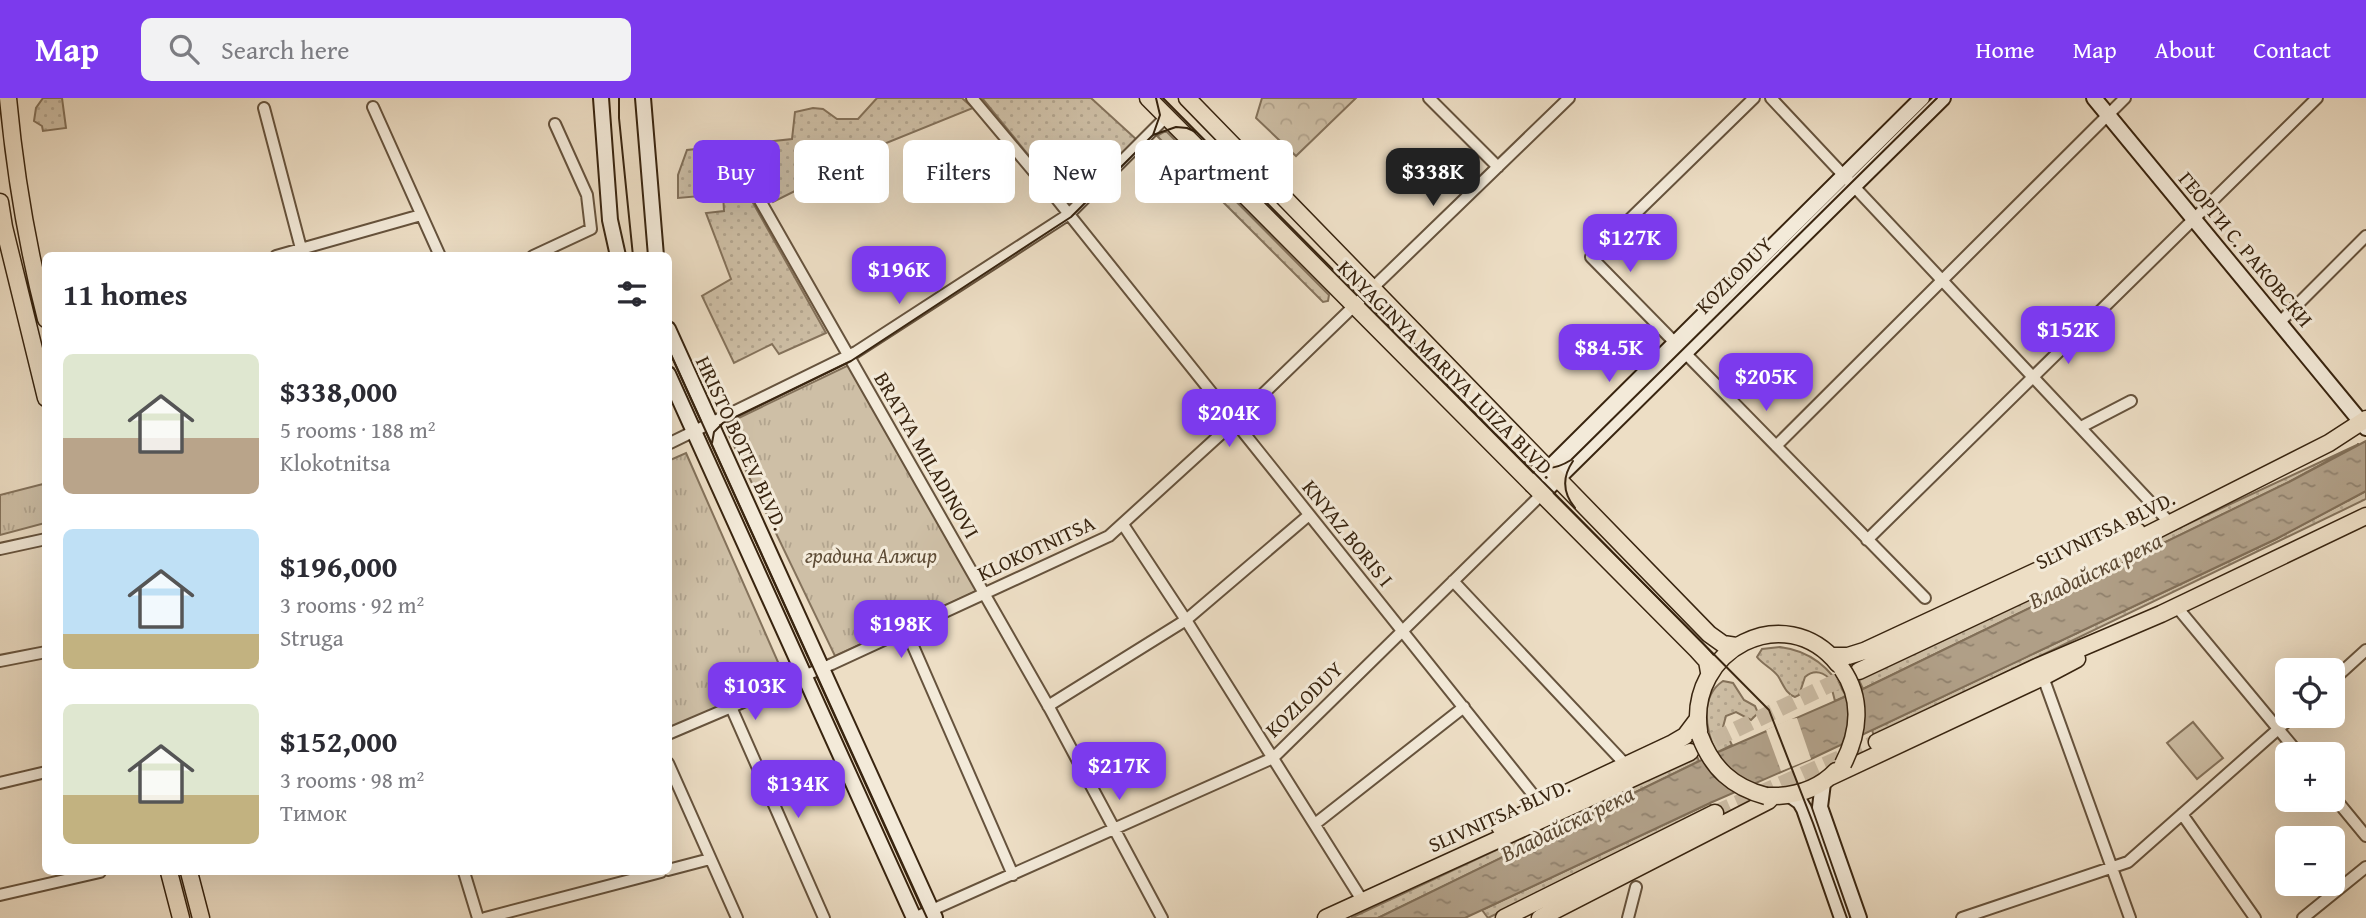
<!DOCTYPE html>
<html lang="en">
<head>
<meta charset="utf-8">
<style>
  :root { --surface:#fff; --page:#f2f2f3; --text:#2b2b33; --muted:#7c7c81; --accent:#7c3aed }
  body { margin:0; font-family:"Gentium Book Plus",serif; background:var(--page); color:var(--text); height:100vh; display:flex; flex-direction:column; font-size:26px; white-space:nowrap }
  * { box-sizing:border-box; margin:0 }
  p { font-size:23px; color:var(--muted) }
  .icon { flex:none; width:38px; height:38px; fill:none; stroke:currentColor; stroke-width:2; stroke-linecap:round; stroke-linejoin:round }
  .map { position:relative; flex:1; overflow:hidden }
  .drawer { position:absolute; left:42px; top:154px; width:630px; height:623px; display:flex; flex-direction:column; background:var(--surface); border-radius:10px; box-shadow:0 7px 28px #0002 }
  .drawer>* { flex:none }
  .hud { position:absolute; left:693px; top:42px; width:665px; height:63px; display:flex; gap:14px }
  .buttons { position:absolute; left:2275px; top:560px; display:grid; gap:14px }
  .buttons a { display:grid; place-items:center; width:70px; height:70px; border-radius:10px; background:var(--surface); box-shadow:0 7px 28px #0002; font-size:35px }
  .price { position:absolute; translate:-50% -60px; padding:0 16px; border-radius:14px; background:var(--accent); color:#fff; font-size:23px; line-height:46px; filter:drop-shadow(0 2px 4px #0008) }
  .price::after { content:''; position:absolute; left:50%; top:42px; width:21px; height:16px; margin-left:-10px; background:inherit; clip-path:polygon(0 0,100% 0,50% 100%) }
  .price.selected { background:#222; color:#fff }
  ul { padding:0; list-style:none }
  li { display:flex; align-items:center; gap:21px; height:175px; padding:0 21px }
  li span { display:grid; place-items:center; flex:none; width:196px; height:140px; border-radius:10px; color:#555 }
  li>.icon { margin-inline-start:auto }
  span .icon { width:84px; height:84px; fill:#fffc; stroke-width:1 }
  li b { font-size:30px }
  h2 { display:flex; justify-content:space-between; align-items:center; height:84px; padding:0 21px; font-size:30px }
  .pill { padding:0 24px; border-radius:10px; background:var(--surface); box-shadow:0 7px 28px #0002; font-size:24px; line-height:63px }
  .pill.selected { background:var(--accent); color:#fff }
  header { display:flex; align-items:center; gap:42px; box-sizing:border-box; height:98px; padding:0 35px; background:var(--accent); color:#fff }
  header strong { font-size:33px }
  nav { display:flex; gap:38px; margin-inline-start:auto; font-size:24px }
  .search { width:490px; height:63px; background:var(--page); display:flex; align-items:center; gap:18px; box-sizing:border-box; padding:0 24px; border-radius:10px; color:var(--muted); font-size:26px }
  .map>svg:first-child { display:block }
  .grass { fill:url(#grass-dots); stroke:#84725b; stroke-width:2 }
  .forest { fill:url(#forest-crowns); stroke:#84725b; stroke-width:2 }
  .park { fill:url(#park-tufts); stroke:#84725b; stroke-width:2 }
  .pitch { fill:#cebfa6; stroke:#84725b; stroke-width:2 }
  .water { fill:url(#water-ripples); stroke:#806e57; stroke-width:2 }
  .pier { fill:#eddec5 }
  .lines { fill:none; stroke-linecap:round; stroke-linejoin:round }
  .primary-tunnel { stroke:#c9b9a1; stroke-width:16; stroke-dasharray:16 8; stroke-linecap:butt }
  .street-casing { stroke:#66533d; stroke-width:14 }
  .secondary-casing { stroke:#392510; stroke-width:18 }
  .primary-casing { stroke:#392510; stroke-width:19 }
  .street { stroke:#f3ead9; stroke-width:10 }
  .secondary { stroke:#f3ead9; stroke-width:14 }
  .primary { stroke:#eddec5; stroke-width:16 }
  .tram { stroke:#392510; stroke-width:2 }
  .primary-bridge-casing { stroke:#392510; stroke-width:19; stroke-linecap:butt }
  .primary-bridge { stroke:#eddec5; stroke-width:16 }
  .labels { text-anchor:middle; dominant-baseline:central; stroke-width:6; stroke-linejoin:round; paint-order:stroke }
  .street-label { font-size:21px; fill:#392510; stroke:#f3ead9 }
  .park-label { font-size:21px; font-style:italic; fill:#5e4c36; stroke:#f3ead9 }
  .water-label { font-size:23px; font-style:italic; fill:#5d4a34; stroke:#f3ead9 }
</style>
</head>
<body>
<header>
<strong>Map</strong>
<div class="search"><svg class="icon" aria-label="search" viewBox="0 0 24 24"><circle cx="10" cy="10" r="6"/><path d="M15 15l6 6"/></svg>Search here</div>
<nav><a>Home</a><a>Map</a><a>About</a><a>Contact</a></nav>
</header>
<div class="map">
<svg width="2366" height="820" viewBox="0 0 2366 820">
  <defs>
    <pattern id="grass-dots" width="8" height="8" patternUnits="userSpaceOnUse" patternTransform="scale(1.75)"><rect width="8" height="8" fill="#cebfa6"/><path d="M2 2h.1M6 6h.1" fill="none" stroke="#b2a48e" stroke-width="1.8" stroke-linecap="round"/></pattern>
    <pattern id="forest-crowns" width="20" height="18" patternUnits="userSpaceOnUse" patternTransform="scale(1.75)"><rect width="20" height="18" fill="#cebfa6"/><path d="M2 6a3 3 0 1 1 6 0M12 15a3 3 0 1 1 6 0" fill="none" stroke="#b2a48e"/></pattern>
    <pattern id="park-tufts" width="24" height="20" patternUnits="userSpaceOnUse" patternTransform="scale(1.75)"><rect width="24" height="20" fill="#cebfa6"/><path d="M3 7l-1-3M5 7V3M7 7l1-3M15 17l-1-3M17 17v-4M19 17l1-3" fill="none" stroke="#b2a48e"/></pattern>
    <pattern id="water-ripples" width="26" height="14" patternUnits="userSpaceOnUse" patternTransform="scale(1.75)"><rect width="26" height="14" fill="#b09f87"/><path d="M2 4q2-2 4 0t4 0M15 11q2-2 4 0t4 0" fill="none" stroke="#90816d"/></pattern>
  </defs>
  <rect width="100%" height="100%" fill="#eddec5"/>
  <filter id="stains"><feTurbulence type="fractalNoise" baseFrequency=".00286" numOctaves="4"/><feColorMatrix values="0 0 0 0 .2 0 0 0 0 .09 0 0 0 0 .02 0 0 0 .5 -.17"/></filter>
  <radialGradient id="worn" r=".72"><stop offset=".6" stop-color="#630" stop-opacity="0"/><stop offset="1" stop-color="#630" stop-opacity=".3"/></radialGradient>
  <path class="grass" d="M43 0H62L66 30 43 33 42 28 34 23 36 10Z
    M877 0H962L973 10 874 50H854L836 59 838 81 815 83 773 104 764 91 748 96 826 235 779 256 772 246 734 265 702 198 731 181 706 115 724 113 723 96 678 100V77L687 52 792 41 795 14 813 10 823 11 837 21H858Z
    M982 0H1091L1137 42 1070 108Z
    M1166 33 1329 197 1328 203 1323 204 1157 38Z
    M2359 346 2289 384 1863 591 1858 580Z
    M2366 393V401L1874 638 1872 632 2276 441Z
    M1780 549C1812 553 1832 571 1846 598L1835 603 1829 580C1821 573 1813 572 1805 579L1799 597 1795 599C1786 596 1783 586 1778 578 1772 570 1762 566 1757 559L1762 551Z
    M1723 583 1733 585 1744 602 1755 608 1758 615 1751 622 1736 614 1726 618 1723 629 1732 647 1716 655C1706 632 1699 599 1723 583Z
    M1697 658 1699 663 1378 820H1351Z
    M1710 705 1712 710 1488 820 1482 812Z"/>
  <path class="forest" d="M1262 0H1356L1296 58 1256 20Z"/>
  <path class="park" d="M851 266 979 492 835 558 724 327Z
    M686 355 785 580 669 631 668 363Z
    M43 386 45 398V425L0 437V397Z"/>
  <path class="pitch" d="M2193 624 2223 660 2197 681 2167 645Z"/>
  <path class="water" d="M2366 343V393L2276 441 1811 661 1710 705 1465 820H1378L1716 655 1863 591 2289 384Z"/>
  <path class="pier" d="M1797 620 1811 661 1781 673 1766 632 1790 621Z"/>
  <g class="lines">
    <path class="primary-tunnel" d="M1693 652 1856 574
      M1715 715 1877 644"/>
    <defs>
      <path id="street" d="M972 0 1056 100 1535 699
        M1429 0 1498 69
        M1754 0 1591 159 1925 500
        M1771 0 2169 424
        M373 9 440 158
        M264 10 303 158
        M758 99 1050 611 1162 820
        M276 158 421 117
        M533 158 591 131 587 97 555 26
        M2280 224 2366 138
        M2081 329 2131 303
        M668 346 856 254 1069 116 1166 19
        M1776 348 2125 0
        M1124 428 1186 522 1362 802
        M1867 442 2317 0
        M0 451 46 441
        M1453 483 1626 667
        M2176 508 2299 656
        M906 532 1013 777
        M0 563 46 554
        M2043 579 2130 820
        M2333 582 2366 552
        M1048 608 1186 522 1309 417
        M731 609 824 820
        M668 636 832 566 1109 438 1234 324 1569 0
        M668 665 737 820
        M0 685 46 674
        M2333 698 2366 738
        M2182 716 2255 820
        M1315 726 1464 609
        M668 772 710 761
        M464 774 478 820
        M0 797 100 774
        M485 820 661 774
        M914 820 1273 660 1542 396
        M1628 820 1636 789
        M1962 820 2128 764 2293 618
        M2303 820 2366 769"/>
      <path id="secondary" d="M601 0 610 122 618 158
        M643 0 656 158
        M2094 0 2366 330
        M668 231 935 820
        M668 276 914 820
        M1532 387 1922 0
        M1542 396 1943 0
        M1823 685 1820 709 1859 820
        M1790 697 1800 704 1804 711 1842 820"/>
      <path id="primary" d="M8 0C15 75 27 148 46 221
        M1148 0 1697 552 1707 563 1709 574
        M1187 0 1709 536 1723 546 1736 548
        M0 104 4 129 46 300
        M1832 558H1848L1864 553 2084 451 2137 433
        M1859 573 2133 444 2329 345 2366 321
        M1699 633C1687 552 1785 500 1838 566
        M1877 644 2039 568 2161 516 2366 418
        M1830 679 2043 579 2077 561
        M1766 698C1793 699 1817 693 1836 673
        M1500 729 1541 707 1673 645 1685 638 1697 622
        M169 774 181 820
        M189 774 201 820
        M1326 820 1690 654
        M1504 820 1715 715
        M1540 820 1768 703 1773 698"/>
    </defs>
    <use href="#street" class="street-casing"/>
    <use href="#secondary" class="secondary-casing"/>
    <use href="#primary" class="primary-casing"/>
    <use href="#street" class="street"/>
    <use href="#secondary" class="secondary"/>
    <use href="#primary" class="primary"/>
    <path class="tram" d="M619 0V20L633 158
      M1163 0 1769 612 1813 725 1847 820
      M1153 37 1160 17 1156 0
      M668 250 927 820
      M712 345 714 334 723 325 851 263 1071 119 1153 37 1176 29 1187 30 1196 34
      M1573 363C1562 379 1562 394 1575 410
      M1524 364C1541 373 1555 372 1571 362L1937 0"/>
    <defs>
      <path id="primary-bridge" d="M1842 571C1863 601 1859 635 1843 666
        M1700 638C1712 670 1732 689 1766 698"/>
    </defs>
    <use href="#primary-bridge" class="primary-bridge-casing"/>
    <use href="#primary-bridge" class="primary-bridge"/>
  </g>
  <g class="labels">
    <g class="street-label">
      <text transform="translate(2246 151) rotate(50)">ГЕОРГИ С. РАКОВСКИ</text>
      <text transform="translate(1734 177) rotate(-45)">KOZLODUY</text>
      <text transform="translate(1447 271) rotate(45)">KNYAGINYA MARIYA LUIZA BLVD.</text>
      <text transform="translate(742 345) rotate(65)">HRISTO BOTEV BLVD.</text>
      <text transform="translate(927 357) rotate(60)">BRATYA MILADINOVI</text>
      <text transform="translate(2105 432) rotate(-26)">SLIVNITSA BLVD.</text>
      <text transform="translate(1348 435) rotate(51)">KNYAZ BORIS I</text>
      <text transform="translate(1036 450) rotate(-25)">KLOKOTNITSA</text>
      <text transform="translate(1304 601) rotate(-44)">KOZLODUY</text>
      <text transform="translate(1499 717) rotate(-24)">SLIVNITSA BLVD.</text>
    </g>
    <g class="park-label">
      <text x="871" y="457">градина Алжир</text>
    </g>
    <g class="water-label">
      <text transform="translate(2095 472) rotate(-26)">Владайска река</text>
      <text transform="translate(1567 725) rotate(-26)">Владайска река</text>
    </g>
  </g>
  <rect width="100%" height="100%" filter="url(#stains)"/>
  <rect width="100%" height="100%" fill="url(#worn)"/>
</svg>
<div class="buttons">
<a><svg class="icon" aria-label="locate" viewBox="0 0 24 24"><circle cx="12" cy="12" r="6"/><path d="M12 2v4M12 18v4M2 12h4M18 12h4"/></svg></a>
<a>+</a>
<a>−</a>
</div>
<b class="price selected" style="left:1433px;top:110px">$338K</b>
<b class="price" style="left:1630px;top:176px">$127K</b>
<b class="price" style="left:899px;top:208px">$196K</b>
<b class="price" style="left:2068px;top:268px">$152K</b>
<b class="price" style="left:1609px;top:286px">$84.5K</b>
<b class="price" style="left:1766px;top:315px">$205K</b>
<b class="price" style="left:1229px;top:351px">$204K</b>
<b class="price" style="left:901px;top:562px">$198K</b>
<b class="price" style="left:755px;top:624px">$103K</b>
<b class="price" style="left:1119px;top:704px">$217K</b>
<b class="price" style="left:798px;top:722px">$134K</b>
<div class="hud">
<a class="pill selected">Buy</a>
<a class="pill">Rent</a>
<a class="pill">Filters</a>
<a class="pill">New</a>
<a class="pill">Apartment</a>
</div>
<section class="drawer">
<h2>11 homes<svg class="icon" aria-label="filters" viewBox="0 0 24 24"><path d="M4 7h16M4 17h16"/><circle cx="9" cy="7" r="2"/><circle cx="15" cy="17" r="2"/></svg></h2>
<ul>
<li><span style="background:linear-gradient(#dfe7d0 60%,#b9a48a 0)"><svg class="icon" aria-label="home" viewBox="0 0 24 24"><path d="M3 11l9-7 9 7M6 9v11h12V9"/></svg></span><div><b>$338,000</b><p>5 rooms · 188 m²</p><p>Klokotnitsa</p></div></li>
<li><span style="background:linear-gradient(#bfe0f5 75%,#c2b280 0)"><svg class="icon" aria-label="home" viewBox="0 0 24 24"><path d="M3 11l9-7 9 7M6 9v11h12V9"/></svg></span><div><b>$196,000</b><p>3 rooms · 92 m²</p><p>Struga</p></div></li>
<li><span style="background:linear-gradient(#dfe7d0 65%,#c2b280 0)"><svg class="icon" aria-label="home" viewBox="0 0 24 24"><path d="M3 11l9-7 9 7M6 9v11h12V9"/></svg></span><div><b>$152,000</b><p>3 rooms · 98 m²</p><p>Тимок</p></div></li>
</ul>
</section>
</div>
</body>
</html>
